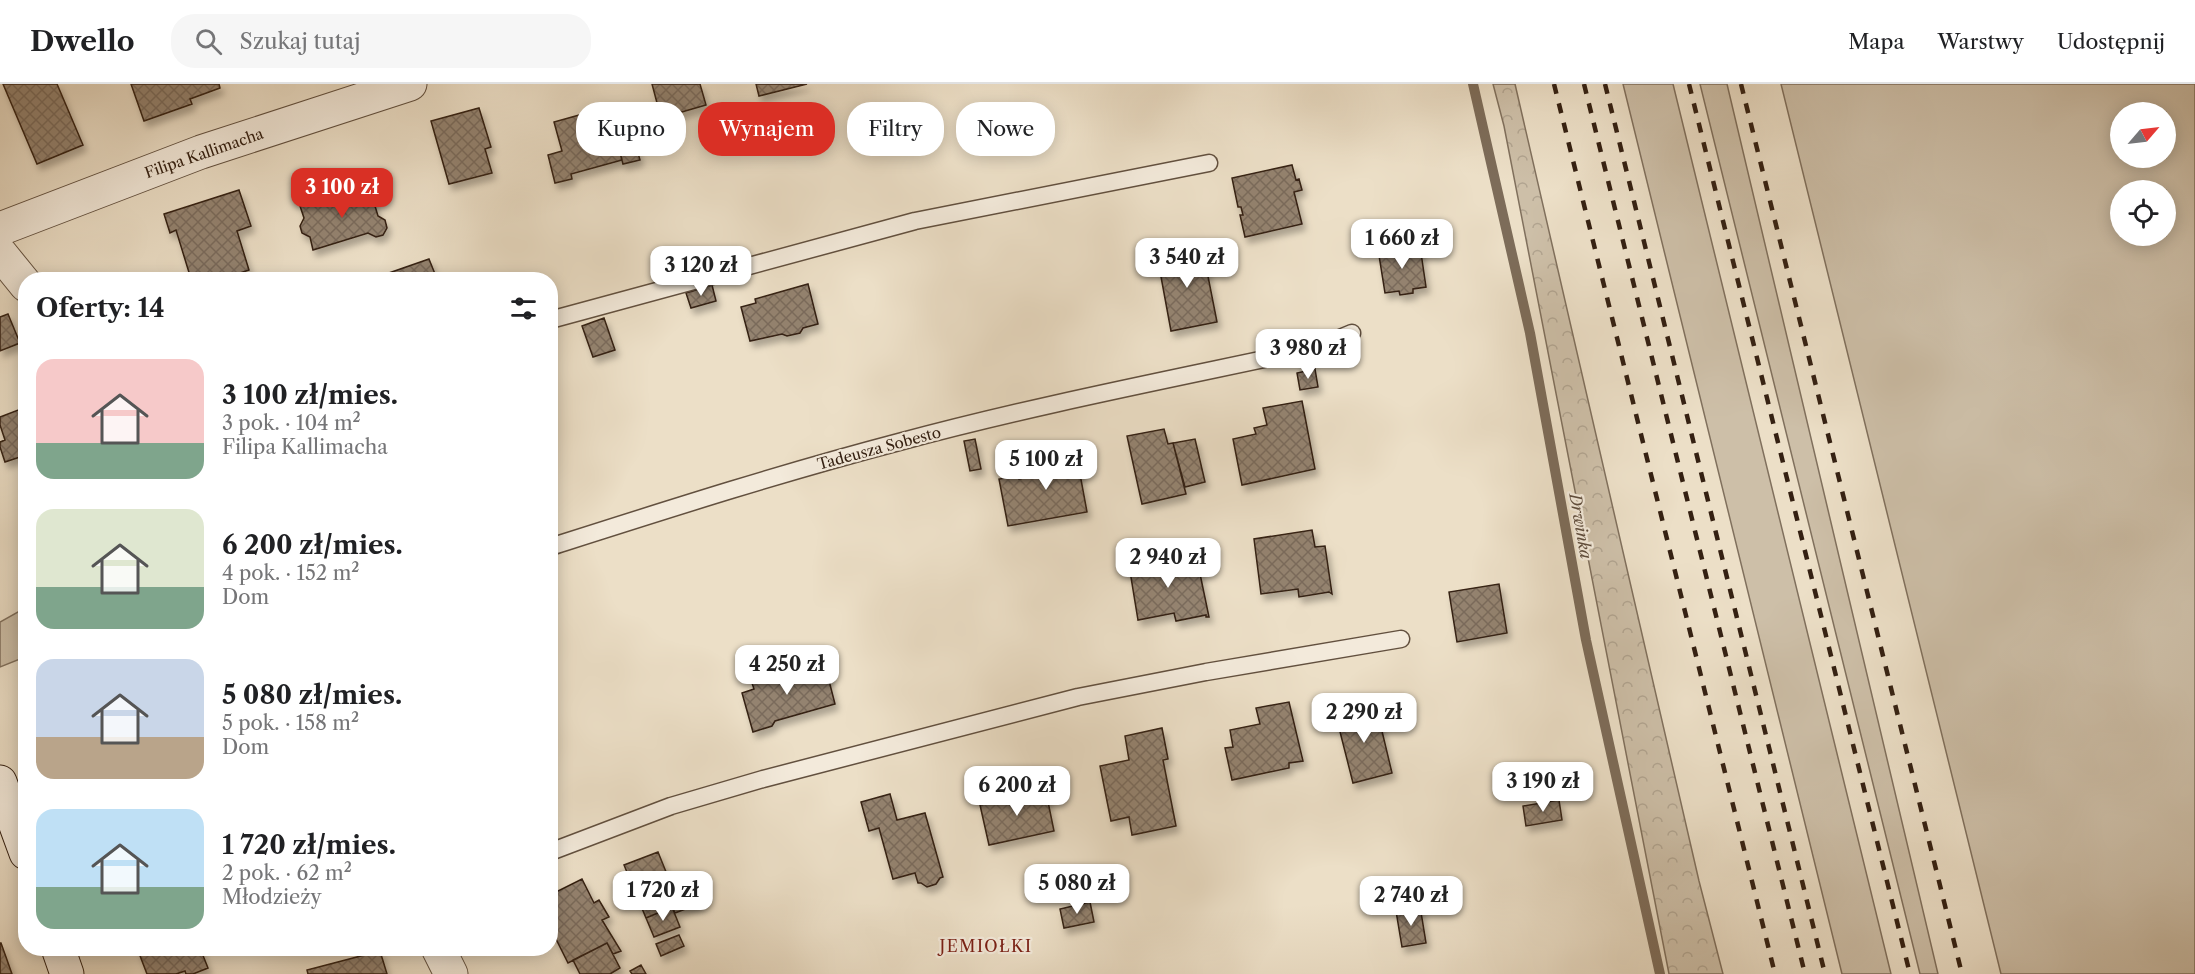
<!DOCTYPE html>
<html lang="pl">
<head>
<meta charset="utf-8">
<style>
  :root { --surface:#fff; --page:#f6f6f6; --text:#202124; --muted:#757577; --line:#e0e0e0; --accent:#d93025 }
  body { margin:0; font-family:"Libre Caslon Text",serif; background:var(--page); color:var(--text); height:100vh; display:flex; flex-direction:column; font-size:22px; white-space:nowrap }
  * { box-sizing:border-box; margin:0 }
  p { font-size:20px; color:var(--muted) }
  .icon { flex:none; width:33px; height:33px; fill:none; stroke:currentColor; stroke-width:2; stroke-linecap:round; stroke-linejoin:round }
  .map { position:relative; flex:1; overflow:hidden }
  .drawer { position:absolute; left:18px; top:188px; width:540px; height:684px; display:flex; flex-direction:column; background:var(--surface); border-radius:24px; box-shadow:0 3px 15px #0003 }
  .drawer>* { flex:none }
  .top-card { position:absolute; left:576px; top:18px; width:570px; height:54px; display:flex; gap:12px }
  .needle { width:39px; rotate:62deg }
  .buttons { position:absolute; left:2110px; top:18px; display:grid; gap:12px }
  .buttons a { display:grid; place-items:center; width:66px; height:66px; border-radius:50%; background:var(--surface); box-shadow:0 3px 15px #0003; font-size:30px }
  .price { position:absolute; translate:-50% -51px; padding:0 14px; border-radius:12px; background:#fff; color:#222; font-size:20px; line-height:39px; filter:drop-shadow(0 2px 3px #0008) }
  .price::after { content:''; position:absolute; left:50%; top:36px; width:18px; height:14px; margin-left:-9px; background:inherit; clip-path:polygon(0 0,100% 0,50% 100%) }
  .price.on { background:var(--accent); color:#fff }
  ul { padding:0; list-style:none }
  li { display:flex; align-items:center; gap:18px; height:150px; padding:0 18px }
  li span { display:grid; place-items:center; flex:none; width:168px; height:120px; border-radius:18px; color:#555 }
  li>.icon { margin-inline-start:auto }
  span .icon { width:72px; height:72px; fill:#fffc; stroke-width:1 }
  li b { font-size:26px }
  h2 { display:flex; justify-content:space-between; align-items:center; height:72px; padding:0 18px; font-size:26px }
  .chip { padding:0 21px; border-radius:24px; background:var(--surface); box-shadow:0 3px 15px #0003; font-size:21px; line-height:54px }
  .chip.on { background:var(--accent); color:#fff }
  header { display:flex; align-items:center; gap:36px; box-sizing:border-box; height:84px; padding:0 30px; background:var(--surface); border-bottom:2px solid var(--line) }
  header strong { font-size:28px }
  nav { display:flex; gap:33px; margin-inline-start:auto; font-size:21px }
  .search { width:420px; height:54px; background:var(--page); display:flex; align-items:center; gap:15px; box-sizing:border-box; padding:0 21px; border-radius:24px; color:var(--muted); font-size:22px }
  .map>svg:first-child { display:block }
  .green { fill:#cdbfa8; stroke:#80705d; stroke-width:1.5; fill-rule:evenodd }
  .forest { fill:url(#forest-crowns); stroke:#80705d; stroke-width:1.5 }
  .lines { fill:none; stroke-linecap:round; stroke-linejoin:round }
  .stream { stroke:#7d6c59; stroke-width:10 }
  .building { fill:url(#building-cross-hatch); stroke:#342012; stroke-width:1.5; filter:url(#shadow) }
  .lane-casing { stroke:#62503f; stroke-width:19 }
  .street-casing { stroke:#62503f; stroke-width:35 }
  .secondary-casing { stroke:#342012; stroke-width:35 }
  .lane { stroke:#f3eadb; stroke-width:16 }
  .street { stroke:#f3eadb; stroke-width:33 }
  .secondary { stroke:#f3eadb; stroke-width:33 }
  .rail { stroke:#342012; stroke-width:4.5; stroke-dasharray:10 10; stroke-linecap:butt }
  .labels { text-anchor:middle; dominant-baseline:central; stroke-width:4.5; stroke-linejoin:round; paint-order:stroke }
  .street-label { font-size:15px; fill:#342012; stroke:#f3eadb }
  .water-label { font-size:16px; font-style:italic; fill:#5e4c3c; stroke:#f3eadb }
  .neighbourhood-label { font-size:16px; letter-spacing:1.5px; fill:#7a1f14; stroke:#f3eadb }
</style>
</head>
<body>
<header>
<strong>Dwello</strong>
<div class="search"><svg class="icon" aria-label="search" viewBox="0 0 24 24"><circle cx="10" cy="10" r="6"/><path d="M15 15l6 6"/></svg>Szukaj tutaj</div>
<nav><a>Mapa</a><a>Warstwy</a><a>Udostępnij</a></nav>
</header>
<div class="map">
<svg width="2195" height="890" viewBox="0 0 2195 890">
  <defs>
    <pattern id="forest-crowns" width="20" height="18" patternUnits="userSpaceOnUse" patternTransform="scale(1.5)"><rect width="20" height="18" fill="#cdbfa8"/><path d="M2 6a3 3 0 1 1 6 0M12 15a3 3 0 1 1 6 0" fill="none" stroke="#b1a490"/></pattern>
    <pattern id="building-cross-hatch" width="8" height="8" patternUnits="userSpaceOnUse" patternTransform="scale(1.5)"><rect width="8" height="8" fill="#948370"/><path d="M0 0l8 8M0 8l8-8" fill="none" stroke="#7a6b5b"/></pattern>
    <filter id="shadow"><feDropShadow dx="3.5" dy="6" stdDeviation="3" flood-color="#0004"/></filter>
  </defs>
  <rect width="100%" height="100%" fill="#ecdfc7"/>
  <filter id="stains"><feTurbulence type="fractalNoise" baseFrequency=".00333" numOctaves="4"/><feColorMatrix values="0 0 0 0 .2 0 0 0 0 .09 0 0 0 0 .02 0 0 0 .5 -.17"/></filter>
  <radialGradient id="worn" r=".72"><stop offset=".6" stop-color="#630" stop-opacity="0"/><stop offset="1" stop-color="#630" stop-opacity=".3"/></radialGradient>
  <path class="green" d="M1623 0H1673L1891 890H1842Z
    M1700 0H1727L1938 890H1920Z
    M1781 0H2195V890H2001ZM2121 28H2166V74H2121ZM2121 106H2166V152H2121Z
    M25 524V573L0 583V538Z"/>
  <path class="forest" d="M1493 0H1515L1699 797 1723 890H1669L1504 42Z"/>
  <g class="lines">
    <path class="stream" d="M1473 0 1530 249 1586 556 1660 890"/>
  </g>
  <path class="building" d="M3 0H57L83 61 37 80Z
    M131 0H219L220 4 190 15 192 20 144 37Z
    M652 0H700L706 21 661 34Z
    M756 0H807L759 12Z
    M608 23 622 76 571 90 572 95 555 99 548 71 562 67 554 38Z
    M479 24 491 63 485 65 492 89 449 100 431 37Z
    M629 38 640 76 623 80 613 42Z
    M1292 81 1296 96 1299 95 1302 106 1294 108 1302 140 1245 153 1240 131H1243L1241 123H1238L1232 94Z
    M369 102 378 132 385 136 387 144 383 151 376 153 368 149 313 166 310 153 302 149 300 142 304 134 300 122 343 111Z
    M239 106 251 142 237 147 249 186 222 195H191L176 146 170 149 164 130Z
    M1202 162 1217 238 1171 247 1157 171Z
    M1395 162 1396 166 1420 162 1426 203 1413 205V209L1400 211 1399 207 1385 209 1378 165Z
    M429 175 437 195H388L386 190Z
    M808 200 818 240 803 244 800 249 787 252 782 250 750 257 741 223 756 219 755 215Z
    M712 201 716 217 691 224 686 209Z
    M8 230 20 259 0 267V233Z
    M604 234 615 266 593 273 582 242Z
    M1315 285 1318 303 1300 306 1297 289Z
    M1302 317 1315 385 1242 401 1233 355 1256 350 1254 344 1267 341 1263 324Z
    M26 323V371L5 378 0 363V358L5 356 0 341V333Z
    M1164 345 1168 360 1173 359 1186 410 1142 420 1127 352Z
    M975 355 981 385 970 387 964 357Z
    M1195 355 1205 398 1185 403 1173 359Z
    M1075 363 1087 428 1008 442 999 395 1018 392 1019 395 1046 390 1042 369Z
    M1312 446 1315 463 1325 462 1332 510 1329 508 1299 513 1298 505 1261 510 1254 455Z
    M1186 470 1189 487 1199 485 1209 533H1206V531L1176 537 1174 529 1138 536 1129 481Z
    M1499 500 1507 549 1457 558 1449 508Z
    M825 581 835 620 775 637 772 642 753 648 742 609 754 605 751 596 785 585 793 584 795 588Z
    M1289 618 1303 677 1289 679V684L1232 696 1225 664 1233 663 1230 646 1260 640 1256 624Z
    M1376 622 1392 689 1353 699 1336 632Z
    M1162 644 1168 675 1163 676 1176 742 1132 751 1129 733 1111 737 1100 682 1129 676 1125 652Z
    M1021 707 1022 713 1046 708 1054 747 989 761 980 721 1004 716 1003 710Z
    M890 710 897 736 925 729 943 793 940 794 936 800 927 803 921 799H918L915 789 893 795 879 744 869 747 861 718Z
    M1559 716 1562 736 1526 742 1523 722Z
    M658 768 677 815 670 818 672 823 646 834 624 781Z
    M582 795 594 819 599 816 609 833 602 836 621 867 613 870 607 859 568 879 550 843V811Z
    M697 807 701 819 675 829 670 818Z
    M1090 818 1094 838 1064 844 1060 825Z
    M1420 822 1426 859 1402 863 1396 827Z
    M672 823 680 843 654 853 646 834Z
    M679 851 684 862 661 872 656 860Z
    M0 859H1L12 890H0Z
    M607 859 620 884 610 890H580L573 876Z
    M137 864H200L208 884 193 890H186L185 887 176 890H147Z
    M380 867 387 890H308L307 886Z
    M641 881 646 890H632L630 887Z"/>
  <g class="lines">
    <defs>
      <path id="lane" d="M550 236 915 137 1209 79
        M550 463C666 426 781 389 899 358 1036 321 1177 294 1316 264L1352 249
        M550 768 671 722 763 695 1078 613 1206 588 1401 555"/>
      <path id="street" d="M0 145 201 68 410 0
        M0 169 26 201
        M438 864 451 890"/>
      <path id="secondary" d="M0 698 26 769
        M58 864 67 890"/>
    </defs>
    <use href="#lane" class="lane-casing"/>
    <use href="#street" class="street-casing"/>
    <use href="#secondary" class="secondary-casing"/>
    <use href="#lane" class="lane"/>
    <use href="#street" class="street"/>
    <use href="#secondary" class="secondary"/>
    <path class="rail" d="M1554 0 1775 890
      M1584 0 1805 890
      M1605 0 1825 890
      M1689 0 1910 890
      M1741 0 1962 890"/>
  </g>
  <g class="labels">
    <g class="street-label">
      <text transform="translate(204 69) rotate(-19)">Filipa Kallimacha</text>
      <text transform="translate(879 364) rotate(-15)">Tadeusza Sobesto</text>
    </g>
    <g class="water-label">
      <text transform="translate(1581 442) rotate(80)">Drwinka</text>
    </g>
    <g class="neighbourhood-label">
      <text x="986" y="862">JEMIOŁKI</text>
    </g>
  </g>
  <rect width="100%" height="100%" filter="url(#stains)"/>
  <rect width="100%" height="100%" fill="url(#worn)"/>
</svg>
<div class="buttons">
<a><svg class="needle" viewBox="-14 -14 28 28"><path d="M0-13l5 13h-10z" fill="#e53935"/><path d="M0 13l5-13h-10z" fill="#757577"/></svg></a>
<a><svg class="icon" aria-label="locate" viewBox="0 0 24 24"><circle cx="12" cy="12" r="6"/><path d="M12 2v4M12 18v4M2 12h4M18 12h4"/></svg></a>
</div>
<b class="price on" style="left:342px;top:135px">3 100 zł</b>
<b class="price" style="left:1402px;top:186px">1 660 zł</b>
<b class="price" style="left:1187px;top:205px">3 540 zł</b>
<b class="price" style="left:701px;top:213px">3 120 zł</b>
<b class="price" style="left:1308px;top:296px">3 980 zł</b>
<b class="price" style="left:1046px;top:407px">5 100 zł</b>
<b class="price" style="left:1168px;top:505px">2 940 zł</b>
<b class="price" style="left:787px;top:612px">4 250 zł</b>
<b class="price" style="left:1364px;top:660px">2 290 zł</b>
<b class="price" style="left:1543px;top:729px">3 190 zł</b>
<b class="price" style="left:1017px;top:733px">6 200 zł</b>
<b class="price" style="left:1077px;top:831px">5 080 zł</b>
<b class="price" style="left:663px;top:838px">1 720 zł</b>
<b class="price" style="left:1411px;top:843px">2 740 zł</b>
<div class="top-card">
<a class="chip">Kupno</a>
<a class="chip on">Wynajem</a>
<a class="chip">Filtry</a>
<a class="chip">Nowe</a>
</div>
<section class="drawer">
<h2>Oferty: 14<svg class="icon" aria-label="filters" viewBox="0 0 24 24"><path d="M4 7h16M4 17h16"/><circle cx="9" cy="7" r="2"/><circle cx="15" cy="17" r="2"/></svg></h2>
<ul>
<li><span style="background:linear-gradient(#f6c9c9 70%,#7fa58c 0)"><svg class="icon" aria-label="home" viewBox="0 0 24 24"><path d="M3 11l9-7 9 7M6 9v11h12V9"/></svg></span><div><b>3 100 zł/mies.</b><p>3 pok. · 104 m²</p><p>Filipa Kallimacha</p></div></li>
<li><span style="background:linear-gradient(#dfe7d0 65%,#7fa58c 0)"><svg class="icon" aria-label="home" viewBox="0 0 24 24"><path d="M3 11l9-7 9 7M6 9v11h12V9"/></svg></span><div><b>6 200 zł/mies.</b><p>4 pok. · 152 m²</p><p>Dom</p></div></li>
<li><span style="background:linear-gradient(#c9d6e8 65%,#b9a48a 0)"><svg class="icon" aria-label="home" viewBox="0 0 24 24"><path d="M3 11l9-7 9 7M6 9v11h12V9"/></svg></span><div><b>5 080 zł/mies.</b><p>5 pok. · 158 m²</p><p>Dom</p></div></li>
<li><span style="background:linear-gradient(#bfe0f5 65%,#7fa58c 0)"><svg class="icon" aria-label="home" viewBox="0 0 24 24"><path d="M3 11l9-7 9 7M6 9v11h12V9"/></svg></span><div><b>1 720 zł/mies.</b><p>2 pok. · 62 m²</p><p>Młodzieży</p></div></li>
</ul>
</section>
</div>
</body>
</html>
